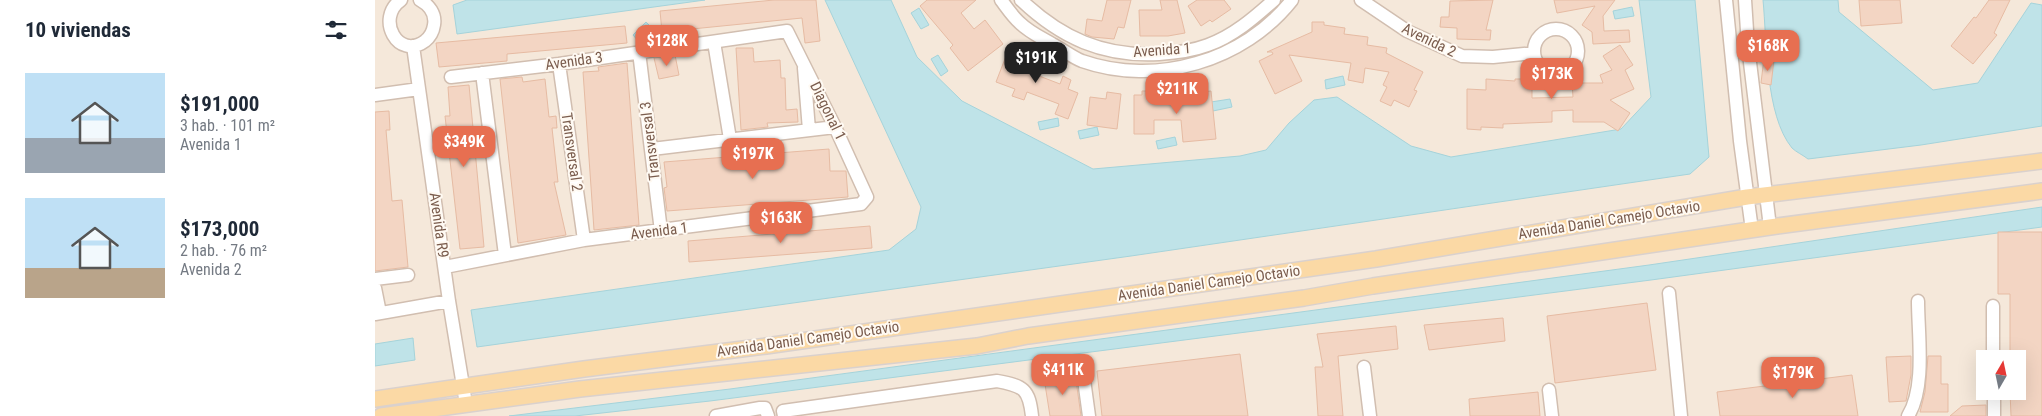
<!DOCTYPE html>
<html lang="es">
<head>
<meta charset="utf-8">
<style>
  :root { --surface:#fff; --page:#f6f6f7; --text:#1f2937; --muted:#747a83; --accent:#e76f51 }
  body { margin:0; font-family:"Roboto Condensed",sans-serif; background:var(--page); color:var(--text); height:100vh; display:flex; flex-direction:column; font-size:19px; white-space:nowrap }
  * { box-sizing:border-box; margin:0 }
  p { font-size:16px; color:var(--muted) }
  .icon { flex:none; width:28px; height:28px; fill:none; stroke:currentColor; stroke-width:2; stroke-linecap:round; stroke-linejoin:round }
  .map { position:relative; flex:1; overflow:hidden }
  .side { display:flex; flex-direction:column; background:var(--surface); width:375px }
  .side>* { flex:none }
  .needle { width:32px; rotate:9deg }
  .buttons { position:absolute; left:1601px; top:350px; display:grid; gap:10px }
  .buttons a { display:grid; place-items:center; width:50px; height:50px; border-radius:0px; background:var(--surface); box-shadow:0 5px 20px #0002; font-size:25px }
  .price { position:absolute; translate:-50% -42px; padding:0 11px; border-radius:10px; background:var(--accent); color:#fff; font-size:16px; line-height:32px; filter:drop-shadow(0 1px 2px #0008) }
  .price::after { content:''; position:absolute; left:50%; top:30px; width:15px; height:11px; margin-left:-8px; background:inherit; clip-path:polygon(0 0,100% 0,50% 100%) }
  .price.active { background:#222; color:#fff }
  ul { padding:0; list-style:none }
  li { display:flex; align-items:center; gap:15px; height:125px; padding:0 25px }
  li span { display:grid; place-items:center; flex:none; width:140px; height:100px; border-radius:0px; color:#555 }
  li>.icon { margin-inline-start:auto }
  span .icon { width:60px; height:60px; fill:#fffc; stroke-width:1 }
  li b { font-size:21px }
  h2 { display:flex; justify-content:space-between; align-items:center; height:60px; padding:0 25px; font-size:21px }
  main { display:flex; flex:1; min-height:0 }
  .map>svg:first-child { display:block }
  .residential { fill:#f5e8da; fill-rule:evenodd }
  .water { fill:#bfe3e8; stroke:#a5d3da }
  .building { fill:#f3d5c3; stroke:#e6bba3 }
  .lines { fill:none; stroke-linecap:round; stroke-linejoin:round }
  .minor-casing { stroke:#d1beb0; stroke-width:15 }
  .major-casing { stroke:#dad1cd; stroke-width:18 }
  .minor { stroke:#fff; stroke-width:12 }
  .major { stroke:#fbd9a5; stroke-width:15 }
  .labels { text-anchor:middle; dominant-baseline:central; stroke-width:4; stroke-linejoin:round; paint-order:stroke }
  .street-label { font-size:15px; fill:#7a5c4d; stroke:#fffaf3 }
</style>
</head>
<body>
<main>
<section class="side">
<h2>10 viviendas<svg class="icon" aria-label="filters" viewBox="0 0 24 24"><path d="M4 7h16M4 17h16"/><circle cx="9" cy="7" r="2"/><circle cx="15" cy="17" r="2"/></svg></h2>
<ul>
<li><span style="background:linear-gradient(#bfe0f5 65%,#9aa5b1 0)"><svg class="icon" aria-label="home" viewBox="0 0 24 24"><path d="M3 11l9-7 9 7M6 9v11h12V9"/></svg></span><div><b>$191,000</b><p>3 hab. · 101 m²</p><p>Avenida 1</p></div></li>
<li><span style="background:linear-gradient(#bfe0f5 70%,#b9a48a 0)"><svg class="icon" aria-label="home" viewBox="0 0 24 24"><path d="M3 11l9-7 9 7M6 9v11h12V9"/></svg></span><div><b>$173,000</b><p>2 hab. · 76 m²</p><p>Avenida 2</p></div></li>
</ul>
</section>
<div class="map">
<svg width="1667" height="416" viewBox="0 0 1667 416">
  <rect width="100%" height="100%" fill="#fdf6ec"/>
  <path class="residential" d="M0 0H1667V416H0ZM1610 359H1642V391H1610Z"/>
  <path class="water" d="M92 0H330L82 34 78 5Z
    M450 0H516L542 57 587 101 718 169 865 156 891 150 914 123 939 100 962 97 1036 146 1076 157 1246 129 1276 97 1264 0H1320L1334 157 1315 174 756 256 102 347 96 310 514 250 541 229 546 207Z
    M1388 0H1463L1464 12 1558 90 1603 83 1656 3 1667 5V126L1546 145 1433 159C1428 155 1421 152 1417 148 1390 115 1392 41 1388 0Z
    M1257 7 1259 16 1240 19 1238 11Z
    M544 8 554 25 546 29 536 13Z
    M271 22 279 30 265 43 258 35Z
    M563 55 573 71 566 76 556 59Z
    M968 76 970 85 951 89 950 80Z
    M855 99 857 107 838 111 836 102Z
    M683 118 684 126 665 130 663 122Z
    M722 127 724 135 705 139 703 131Z
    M800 137 802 145 783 149 781 141Z
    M1667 207V227L1276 280 335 401 200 416H134L355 389 1274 265Z
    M38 338 40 360 0 366V344Z"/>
  <path class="building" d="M399 0H441L445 41 430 43 427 18 287 32 285 11Z
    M552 0H601L586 13 599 29 610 20 628 44 593 71 575 48 578 45 545 6Z
    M732 0H756L749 28 743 27 739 39 717 37 710 34 712 19 727 21Z
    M785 0H802L810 33 793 36H765L764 10H787Z
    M822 0H849L856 9 837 22 835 20 826 26 813 6Z
    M1118 0 1111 30H1116L1115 40 1082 39V28L1065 27 1066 17H1074L1075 1Z
    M1179 0H1240L1228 16 1229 31 1254 30 1255 42 1218 44 1217 32 1207 25 1220 6 1182 13Z
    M1484 0H1525L1527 23 1486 26Z
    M1614 0H1635L1619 33 1622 35 1598 64 1576 46 1599 17 1601 18Z
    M937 22H949V25L970 28 969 34 993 37 992 45 1012 48 1011 53 1048 72 1039 90 1042 91 1034 107 1019 100 1016 106 1005 101 1012 87 1008 85 1014 72 990 68 988 83 973 80 976 63 914 55 927 81 900 94 884 61 898 54 897 52H892L937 32Z
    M250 26 252 43 132 54V61L64 67 61 43Z
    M1245 45 1258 65 1250 70 1259 89 1235 100 1255 113 1243 131 1229 122H1198V110L1177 111V122L1128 124V128L1106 127V130L1092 129V89L1111 90V79L1140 81V79H1157V98L1198 97 1197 83H1228L1225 75 1237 70 1228 56Z
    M361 48H378L379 62 405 60 406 78H410L411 110 422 109 423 122 392 123 393 127 366 130Z
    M633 51 656 59 651 70 659 74 685 84 688 76 696 80 693 89 703 93 693 119 680 114 684 104 652 92 649 100 637 96 640 89 621 82Z
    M300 55 304 75 284 79 279 58Z
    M1389 58 1399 60 1396 85 1386 83Z
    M252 63 264 225 219 230 208 72 224 71 223 67Z
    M147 77 148 82 170 79 174 117 181 116 182 128H177L183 182H179L191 235 143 243 125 79Z
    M94 85 109 247 85 249 70 116H75L73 87Z
    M767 91H776V102L810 103V94L836 91 841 139 808 142 806 120H779V134H759V95H767Z
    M732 92 746 94 742 129 712 125 715 97 731 99Z
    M14 111 15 130H11L17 201 27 200 33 267 0 271V112Z
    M454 149 455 171H471L473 197 292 211 289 188 292 187 289 162Z
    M495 226 497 248 314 262 313 241Z
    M1623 232H1667V416H1636L1635 391H1642V359H1635V294H1623Z
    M1272 303 1281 370 1180 383 1172 316Z
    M1128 318 1130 341 1054 350 1049 325Z
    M1021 326 1023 349 963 356 968 416H943L940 367H948L942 334Z
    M865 354 873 416H727L722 371Z
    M1536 356V375L1531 401 1514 402 1511 357Z
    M1553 356H1566V384H1573V412H1545L1550 392Z
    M700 373 706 416H675L669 378Z
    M1477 375 1483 416H1345L1342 392Z
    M1163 392 1165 416H1095L1094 399Z
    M1611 405V416H1575L1587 406Z"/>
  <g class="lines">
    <defs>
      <path id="minor" d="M26 0C0 18 23 61 50 41 55 37 58 32 59 25 61 14 54 5 45 0
        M626 0C632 8 638 17 645 23 654 32 667 38 677 44 687 49 697 57 707 61 781 87 869 61 917 0
        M646 0C686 38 728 57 784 54 800 53 817 51 833 45 858 36 879 18 899 0
        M986 0 1032 31 1087 56 1118 57 1159 53
        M1351 0 1365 141 1377 230
        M1370 0 1373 46 1395 227
        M1159 51a22 22 0 1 1 44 0a22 22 0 1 1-44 0Z
        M339 42 355 139
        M38 46 74 301 91 404
        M264 52 286 231
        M184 64 209 240
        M429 68 434 130
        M107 73 130 255
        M0 95 44 89
        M277 149 460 127
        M70 267 209 240 486 204 492 197 460 127 412 31 184 64 76 77
        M0 279 33 275
        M0 288 5 313
        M1294 293 1306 416
        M1618 306V359
        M0 314 74 301
        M707 365 714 416
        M989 367 995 416
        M1174 390 1177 416
        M1619 391V416
        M341 416 385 408H390L393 416
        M409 416 408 411 622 381C649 386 654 389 657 416
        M1533 416C1551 387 1543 335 1543 301"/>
      <path id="major" d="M0 399 209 369 391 346 1001 259 1372 197 1667 161
        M6 416 205 389 602 346 653 336 929 298 998 286 1395 227 1667 191"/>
    </defs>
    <use href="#minor" class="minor-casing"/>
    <use href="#major" class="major-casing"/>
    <use href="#minor" class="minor"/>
    <use href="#major" class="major"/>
  </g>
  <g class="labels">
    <g class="street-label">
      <text transform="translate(1054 40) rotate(26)">Avenida 2</text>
      <text transform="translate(787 50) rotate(-4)">Avenida 1</text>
      <text transform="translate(199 61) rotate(-8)">Avenida 3</text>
      <text transform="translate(453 111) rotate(64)">Diagonal 1</text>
      <text transform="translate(275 141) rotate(-97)">Transversal 3</text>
      <text transform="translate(197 152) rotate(82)">Transversal 2</text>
      <text transform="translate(1234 220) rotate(-9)">Avenida Daniel Camejo Octavio</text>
      <text transform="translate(64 225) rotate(82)">Avenida R9</text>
      <text transform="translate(284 231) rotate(-7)">Avenida 1</text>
      <text transform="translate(834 283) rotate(-8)">Avenida Daniel Camejo Octavio</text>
      <text transform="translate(433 339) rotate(-8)">Avenida Daniel Camejo Octavio</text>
    </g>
  </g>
</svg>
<div class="buttons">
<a><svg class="needle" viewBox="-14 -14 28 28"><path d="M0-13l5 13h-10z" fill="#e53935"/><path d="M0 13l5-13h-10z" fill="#747a83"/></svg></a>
</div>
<b class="price" style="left:292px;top:67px">$128K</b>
<b class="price" style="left:1393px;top:72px">$168K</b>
<b class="price active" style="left:661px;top:84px">$191K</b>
<b class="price" style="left:1177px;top:100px">$173K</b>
<b class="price" style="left:802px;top:115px">$211K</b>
<b class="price" style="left:89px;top:168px">$349K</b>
<b class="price" style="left:378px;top:180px">$197K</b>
<b class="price" style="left:406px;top:244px">$163K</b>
<b class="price" style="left:688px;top:396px">$411K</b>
<b class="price" style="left:1418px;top:399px">$179K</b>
</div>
</main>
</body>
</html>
